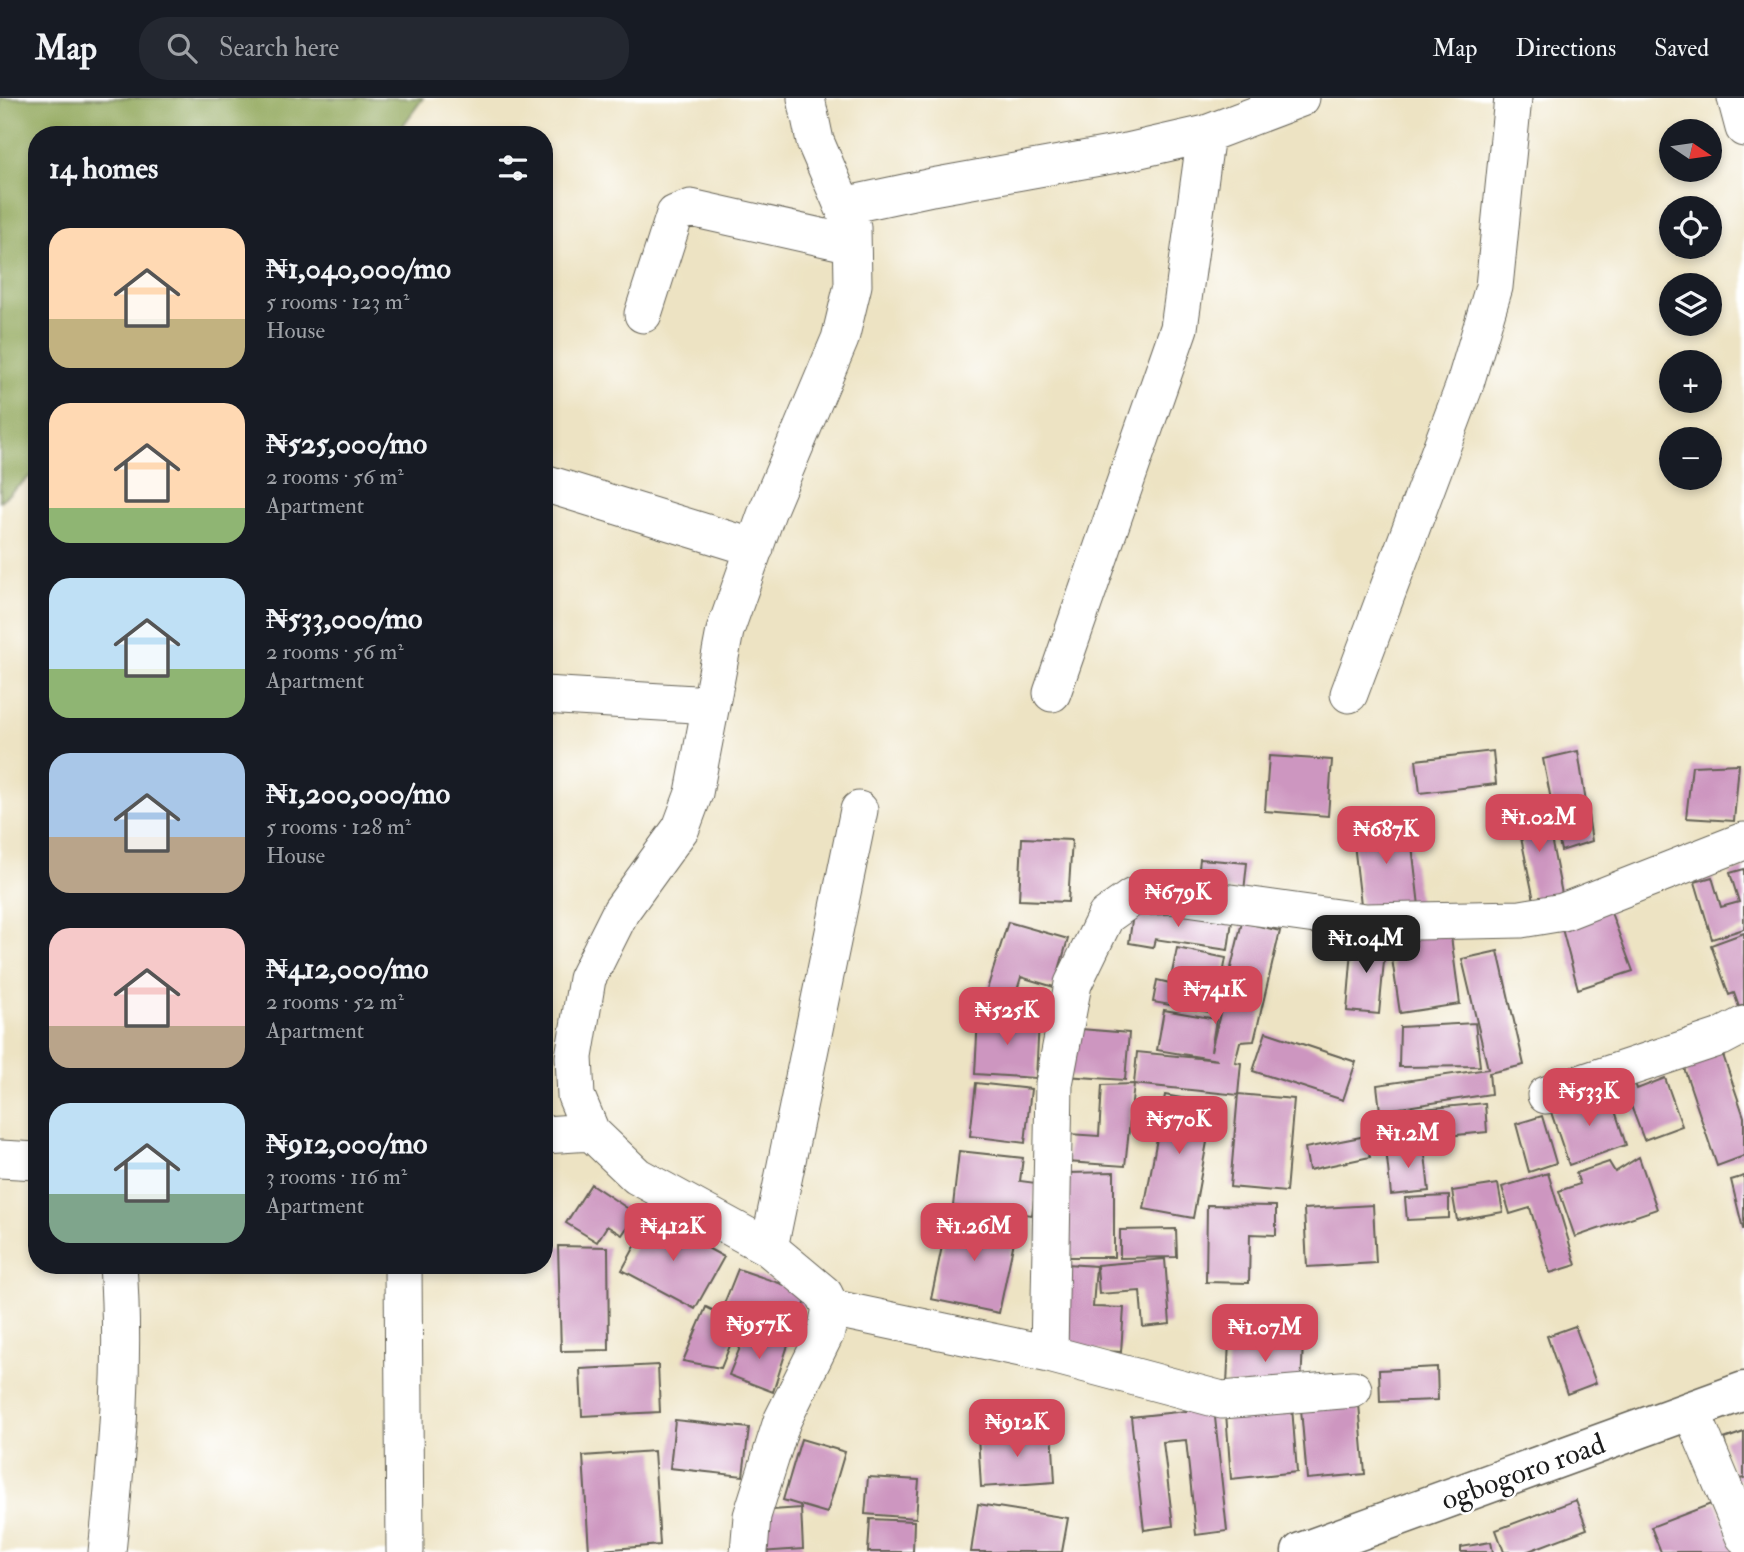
<!DOCTYPE html>
<html lang="en">
<head>
<meta charset="utf-8">
<style>
  :root { --surface:#171b24; --page:#242831; --text:#f1f3f6; --muted:#9ea1a6; --line:#363941; --accent:#d1495b }
  body { margin:0; font-family:"IM FELL Double Pica",serif; background:var(--page); color:var(--text); height:100vh; display:flex; flex-direction:column; font-size:26px; white-space:nowrap }
  * { box-sizing:border-box; margin:0 }
  p { font-size:23px; color:var(--muted) }
  .icon { flex:none; width:38px; height:38px; fill:none; stroke:currentColor; stroke-width:2; stroke-linecap:round; stroke-linejoin:round }
  .map { position:relative; flex:1; overflow:hidden }
  .panel { position:absolute; left:28px; top:28px; width:525px; height:1148px; display:flex; flex-direction:column; background:var(--surface); border-radius:28px; box-shadow:0 4px 10px #0003 }
  .panel>* { flex:none }
  .needle { width:46px; rotate:103deg }
  .fabs { position:absolute; left:1659px; top:21px; display:grid; gap:14px }
  .fabs a { display:grid; place-items:center; width:63px; height:63px; border-radius:50%; background:var(--surface); box-shadow:0 4px 10px #0003; font-size:35px }
  .price { position:absolute; translate:-50% -60px; padding:0 16px; border-radius:14px; background:var(--accent); color:#fff; font-size:23px; line-height:46px; filter:drop-shadow(0 2px 4px #0008) }
  .price::after { content:''; position:absolute; left:50%; top:42px; width:21px; height:16px; margin-left:-10px; background:inherit; clip-path:polygon(0 0,100% 0,50% 100%) }
  .price.on { background:#222; color:#fff }
  ul { padding:0; list-style:none }
  li { display:flex; align-items:center; gap:21px; height:175px; padding:0 21px }
  li span { display:grid; place-items:center; flex:none; width:196px; height:140px; border-radius:21px; color:#555 }
  li>.icon { margin-inline-start:auto }
  span .icon { width:84px; height:84px; fill:#fffc; stroke-width:1 }
  li b { font-size:30px }
  h2 { display:flex; justify-content:space-between; align-items:center; height:84px; padding:0 21px; font-size:30px }
  header { display:flex; align-items:center; gap:42px; box-sizing:border-box; height:98px; padding:0 35px; background:var(--surface); border-bottom:2px solid var(--line) }
  header strong { font-size:33px }
  nav { display:flex; gap:38px; margin-inline-start:auto; font-size:24px }
  .search { width:490px; height:63px; background:var(--page); display:flex; align-items:center; gap:18px; box-sizing:border-box; padding:0 24px; border-radius:28px; color:var(--muted); font-size:26px }
  .map>svg:first-child { display:block }
  .forest { fill:#8fa658; stroke:#56613a; stroke-width:2 }
  .building { fill:#cd96c0 }
  .lines { fill:none; stroke-linecap:round; stroke-linejoin:round }
  .minor-casing { stroke:#656256; stroke-width:39 }
  .tertiary-casing { stroke:#656256; stroke-width:41 }
  .minor { stroke:#fff; stroke-width:37 }
  .tertiary { stroke:#fff; stroke-width:38 }
  .labels { text-anchor:middle; dominant-baseline:central; stroke-width:5; stroke-linejoin:round; paint-order:stroke }
  .street-label { font-size:30px; fill:#1c1c1c; stroke:#fff }
</style>
</head>
<body>
<header>
<strong>Map</strong>
<div class="search"><svg class="icon" aria-label="search" viewBox="0 0 24 24"><circle cx="10" cy="10" r="6"/><path d="M15 15l6 6"/></svg>Search here</div>
<nav><a>Map</a><a>Directions</a><a>Saved</a></nav>
</header>
<div class="map">
<svg width="1744" height="1454" viewBox="0 0 1744 1454">
  <rect width="100%" height="100%" fill="#fff"/>
  <filter id="ink" filterUnits="userSpaceOnUse"><feTurbulence type="fractalNoise" baseFrequency=".0143" numOctaves="2"/><feDisplacementMap in="SourceGraphic" scale="14" xChannelSelector="R" yChannelSelector="G"/><feConvolveMatrix kernelMatrix="1 2 1 2 8 2 1 2 1" color-interpolation-filters="sRGB"/></filter>
  <filter id="wash" filterUnits="userSpaceOnUse"><feTurbulence type="fractalNoise" baseFrequency=".00686" numOctaves="4" result="noise"/><feDisplacementMap in="SourceGraphic" scale="28" xChannelSelector="R" yChannelSelector="G"/><feGaussianBlur stdDeviation="1.57" result="paint"/><feColorMatrix in="noise" values="0 0 0 0 0 0 0 0 0 0 0 0 0 0 0 0 0 1.4 0 .05"/><feComposite in="paint" operator="in"/></filter>
  <g filter="url(#wash)">
    <rect width="100%" height="100%" fill="#ede3c3"/>
    <path class="forest" d="M0 0H423L396 37H37V373L0 403Z"/>
    <g id="blocks">
      <path class="building" d="M1493 653 1496 686 1420 695 1416 662Z
        M1578 653 1592 743 1561 753 1543 661Z
        M1269 658 1332 662 1328 718 1265 713Z
        M1739 666 1734 723 1686 720 1692 668Z
        M1544 705 1563 801 1535 807 1515 711Z
        M1409 721 1419 808 1362 815 1352 728Z
        M1022 740 1072 742 1068 804 1019 802Z
        M1200 761 1247 765 1244 793 1197 788Z
        M1744 771V831L1712 841 1695 784 1712 779 1721 809 1739 804 1730 775Z
        M1134 808 1232 823 1228 852 1155 841 1153 849 1129 845Z
        M1610 812 1633 873 1578 891 1561 827Z
        M1008 824 1068 841 1054 889 1021 879 1012 909 984 901Z
        M1242 824 1280 833 1254 943 1240 944 1235 964 1241 965 1238 997 1134 986 1137 954 1218 962 1157 952 1164 912 1216 921 1211 953Z
        M1450 831 1460 906 1400 915 1389 840Z
        M1744 835V907L1739 909 1734 895 1729 897 1711 847Z
        M1353 839 1386 842 1379 916 1347 913Z
        M1177 850 1226 860 1216 915 1153 904 1157 882 1170 885Z
        M1498 853 1524 967 1489 975 1491 996 1380 1013 1377 987 1488 971 1462 861Z
        M978 919 1039 923 1036 980 975 976Z
        M1475 925 1480 968 1399 969 1400 929Z
        M1068 930 1129 935 1125 982 1065 978Z
        M1266 934 1356 964 1343 1002 1253 973Z
        M1722 954 1744 1019V1058L1717 1068 1683 967Z
        M1632 976 1637 991 1665 980 1682 1028 1644 1042 1628 1000 1622 1005 1614 983Z
        M976 985 1031 991 1025 1045 970 1038Z
        M1134 986 1125 1068 1067 1064 1069 1036 1099 1038 1102 987Z
        M1609 994 1626 1047 1569 1067 1551 1014Z
        M1238 996 1294 1001 1286 1094 1230 1089Z
        M1165 997 1214 1006 1193 1120 1144 1111Z
        M1485 1005 1487 1034 1384 1044 1381 1015Z
        M1542 1018 1556 1065 1529 1074 1516 1026Z
        M1366 1038 1370 1059 1309 1072 1305 1050Z
        M1424 1047 1429 1093 1391 1097 1386 1051Z
        M959 1053 1023 1060 1020 1083 1036 1085 1032 1117 953 1108Z
        M1639 1059 1657 1111 1575 1139 1559 1093 1580 1086 1576 1075 1609 1064 1615 1074Z
        M1114 1074V1159H1067L1068 1075Z
        M1548 1075 1576 1167 1550 1175 1530 1110 1510 1116 1502 1089Z
        M1744 1078V1131H1743L1731 1082Z
        M591 1086 636 1116 622 1137 607 1128 597 1144 566 1125Z
        M1498 1086 1503 1114 1457 1122 1452 1093Z
        M1449 1098V1120L1407 1122 1405 1100Z
        M1207 1107 1276 1108V1137L1250 1136 1249 1185 1206 1184Z
        M1373 1107 1376 1165 1307 1169 1304 1111Z
        M949 1115 1017 1129 999 1215 931 1201Z
        M651 1119 724 1159 695 1211 622 1172Z
        M1176 1131 1177 1159 1120 1160V1132Z
        M558 1148 608 1149 609 1252 561 1253Z
        M1165 1161 1170 1226 1143 1229 1140 1193 1099 1196 1097 1167Z
        M1066 1166 1096 1168 1093 1209 1124 1210 1121 1254 1060 1250Z
        M738 1171 808 1195 794 1241 722 1211Z
        M706 1209 739 1225 721 1270 683 1263Z
        M1575 1228 1596 1285 1567 1296 1547 1238Z
        M747 1232 788 1247 773 1294 729 1277Z
        M1229 1242 1303 1244 1301 1289 1227 1287Z
        M658 1267 660 1314 582 1318 580 1271Z
        M1437 1269 1438 1302 1380 1304 1379 1272Z
        M1359 1306 1365 1376 1307 1381 1301 1311Z
        M1292 1309 1297 1374 1231 1381 1226 1315Z
        M1214 1310 1227 1433 1196 1437 1186 1342 1163 1344 1173 1428 1144 1432 1131 1319Z
        M675 1322 749 1330 743 1378 670 1370Z
        M1052 1332 1055 1384 981 1389 978 1338Z
        M1744 1334V1380L1736 1382 1724 1341Z
        M801 1341 845 1354 827 1415 783 1402Z
        M654 1353 660 1447 589 1453 583 1358Z
        M868 1379 919 1382 916 1420 865 1416Z
        M1576 1402 1587 1431 1526 1454H1504L1496 1432Z
        M1716 1404 1735 1454H1661L1651 1429Z
        M978 1406 1068 1420 1062 1454H971Z
        M801 1410 803 1451 760 1454 758 1413Z
        M870 1421 914 1423 913 1454H868Z
        M1491 1444 1493 1454H1461V1449Z"/>
    </g>
  </g>
  <g filter="url(#ink)">
    <use href="#blocks" fill-opacity="0" stroke="#656256" stroke-width="2"/>
    <g class="lines">
      <defs>
        <path id="minor" d="M1736 0 1744 30
          M843 108 932 89 1127 54 1206 36 1301 0
          M643 216 675 116 691 110 852 146
          M544 385 755 450
          M1052 595 1179 230 1206 36
          M1349 596 1464 289 1494 189 1513 0
          M544 597 711 607
          M1546 997 1721 939 1744 927
          M544 1037 591 1034
          M0 1061 37 1063
          M769 1150 859 712
          M403 1167 405 1454
          M831 1210 1049 1256 1222 1302 1353 1291
          M1049 1256 1054 986 1073 886 1106 818 1133 799 1173 797 1366 824 1521 821 1563 814 1744 743
          M1691 1312 1744 1438
          M107 1454C117 1358 125 1263 118 1167
          M749 1454 752 1418 782 1323 826 1234 831 1210 824 1196 769 1150 637 1078 591 1034 576 998 574 959 587 881 621 813 681 730 694 695 725 533 767 414 840 241 853 187 852 129 815 43 806 0"/>
        <path id="tertiary" d="M1301 1454 1744 1293"/>
      </defs>
      <use href="#minor" class="minor-casing"/>
      <use href="#tertiary" class="tertiary-casing"/>
      <use href="#minor" class="minor"/>
      <use href="#tertiary" class="tertiary"/>
    </g>
  </g>
  <g class="labels">
    <g class="street-label">
      <text transform="translate(1523 1374) rotate(-20)">ogbogoro road</text>
    </g>
  </g>
</svg>
<div class="fabs">
<a><svg class="needle" viewBox="-14 -14 28 28"><path d="M0-13l5 13h-10z" fill="#e53935"/><path d="M0 13l5-13h-10z" fill="#9ea1a6"/></svg></a>
<a><svg class="icon" aria-label="locate" viewBox="0 0 24 24"><circle cx="12" cy="12" r="6"/><path d="M12 2v4M12 18v4M2 12h4M18 12h4"/></svg></a>
<a><svg class="icon" aria-label="layers" viewBox="0 0 24 24"><path d="M12 4l9 5-9 5-9-5zM3 14l9 5 9-5"/></svg></a>
<a>+</a>
<a>−</a>
</div>
<b class="price" style="left:1539px;top:756px">₦1.02M</b>
<b class="price" style="left:1386px;top:768px">₦687K</b>
<b class="price" style="left:1178px;top:831px">₦679K</b>
<b class="price on" style="left:1366px;top:877px">₦1.04M</b>
<b class="price" style="left:1215px;top:928px">₦741K</b>
<b class="price" style="left:1007px;top:949px">₦525K</b>
<b class="price" style="left:1589px;top:1030px">₦533K</b>
<b class="price" style="left:1179px;top:1058px">₦570K</b>
<b class="price" style="left:1408px;top:1072px">₦1.2M</b>
<b class="price" style="left:673px;top:1165px">₦412K</b>
<b class="price" style="left:974px;top:1165px">₦1.26M</b>
<b class="price" style="left:759px;top:1263px">₦957K</b>
<b class="price" style="left:1265px;top:1266px">₦1.07M</b>
<b class="price" style="left:1017px;top:1361px">₦912K</b>
<section class="panel">
<h2>14 homes<svg class="icon" aria-label="filters" viewBox="0 0 24 24"><path d="M4 7h16M4 17h16"/><circle cx="9" cy="7" r="2"/><circle cx="15" cy="17" r="2"/></svg></h2>
<ul>
<li><span style="background:linear-gradient(#ffd9b3 65%,#c2b280 0)"><svg class="icon" aria-label="home" viewBox="0 0 24 24"><path d="M3 11l9-7 9 7M6 9v11h12V9"/></svg></span><div><b>₦1,040,000/mo</b><p>5 rooms · 123 m²</p><p>House</p></div></li>
<li><span style="background:linear-gradient(#ffd9b3 75%,#8fb573 0)"><svg class="icon" aria-label="home" viewBox="0 0 24 24"><path d="M3 11l9-7 9 7M6 9v11h12V9"/></svg></span><div><b>₦525,000/mo</b><p>2 rooms · 56 m²</p><p>Apartment</p></div></li>
<li><span style="background:linear-gradient(#bfe0f5 65%,#8fb573 0)"><svg class="icon" aria-label="home" viewBox="0 0 24 24"><path d="M3 11l9-7 9 7M6 9v11h12V9"/></svg></span><div><b>₦533,000/mo</b><p>2 rooms · 56 m²</p><p>Apartment</p></div></li>
<li><span style="background:linear-gradient(#a9c7e8 60%,#b9a48a 0)"><svg class="icon" aria-label="home" viewBox="0 0 24 24"><path d="M3 11l9-7 9 7M6 9v11h12V9"/></svg></span><div><b>₦1,200,000/mo</b><p>5 rooms · 128 m²</p><p>House</p></div></li>
<li><span style="background:linear-gradient(#f6c9c9 70%,#b9a48a 0)"><svg class="icon" aria-label="home" viewBox="0 0 24 24"><path d="M3 11l9-7 9 7M6 9v11h12V9"/></svg></span><div><b>₦412,000/mo</b><p>2 rooms · 52 m²</p><p>Apartment</p></div></li>
<li><span style="background:linear-gradient(#bfe0f5 65%,#7fa58c 0)"><svg class="icon" aria-label="home" viewBox="0 0 24 24"><path d="M3 11l9-7 9 7M6 9v11h12V9"/></svg></span><div><b>₦912,000/mo</b><p>3 rooms · 116 m²</p><p>Apartment</p></div></li>
</ul>
</section>
</div>
</body>
</html>
